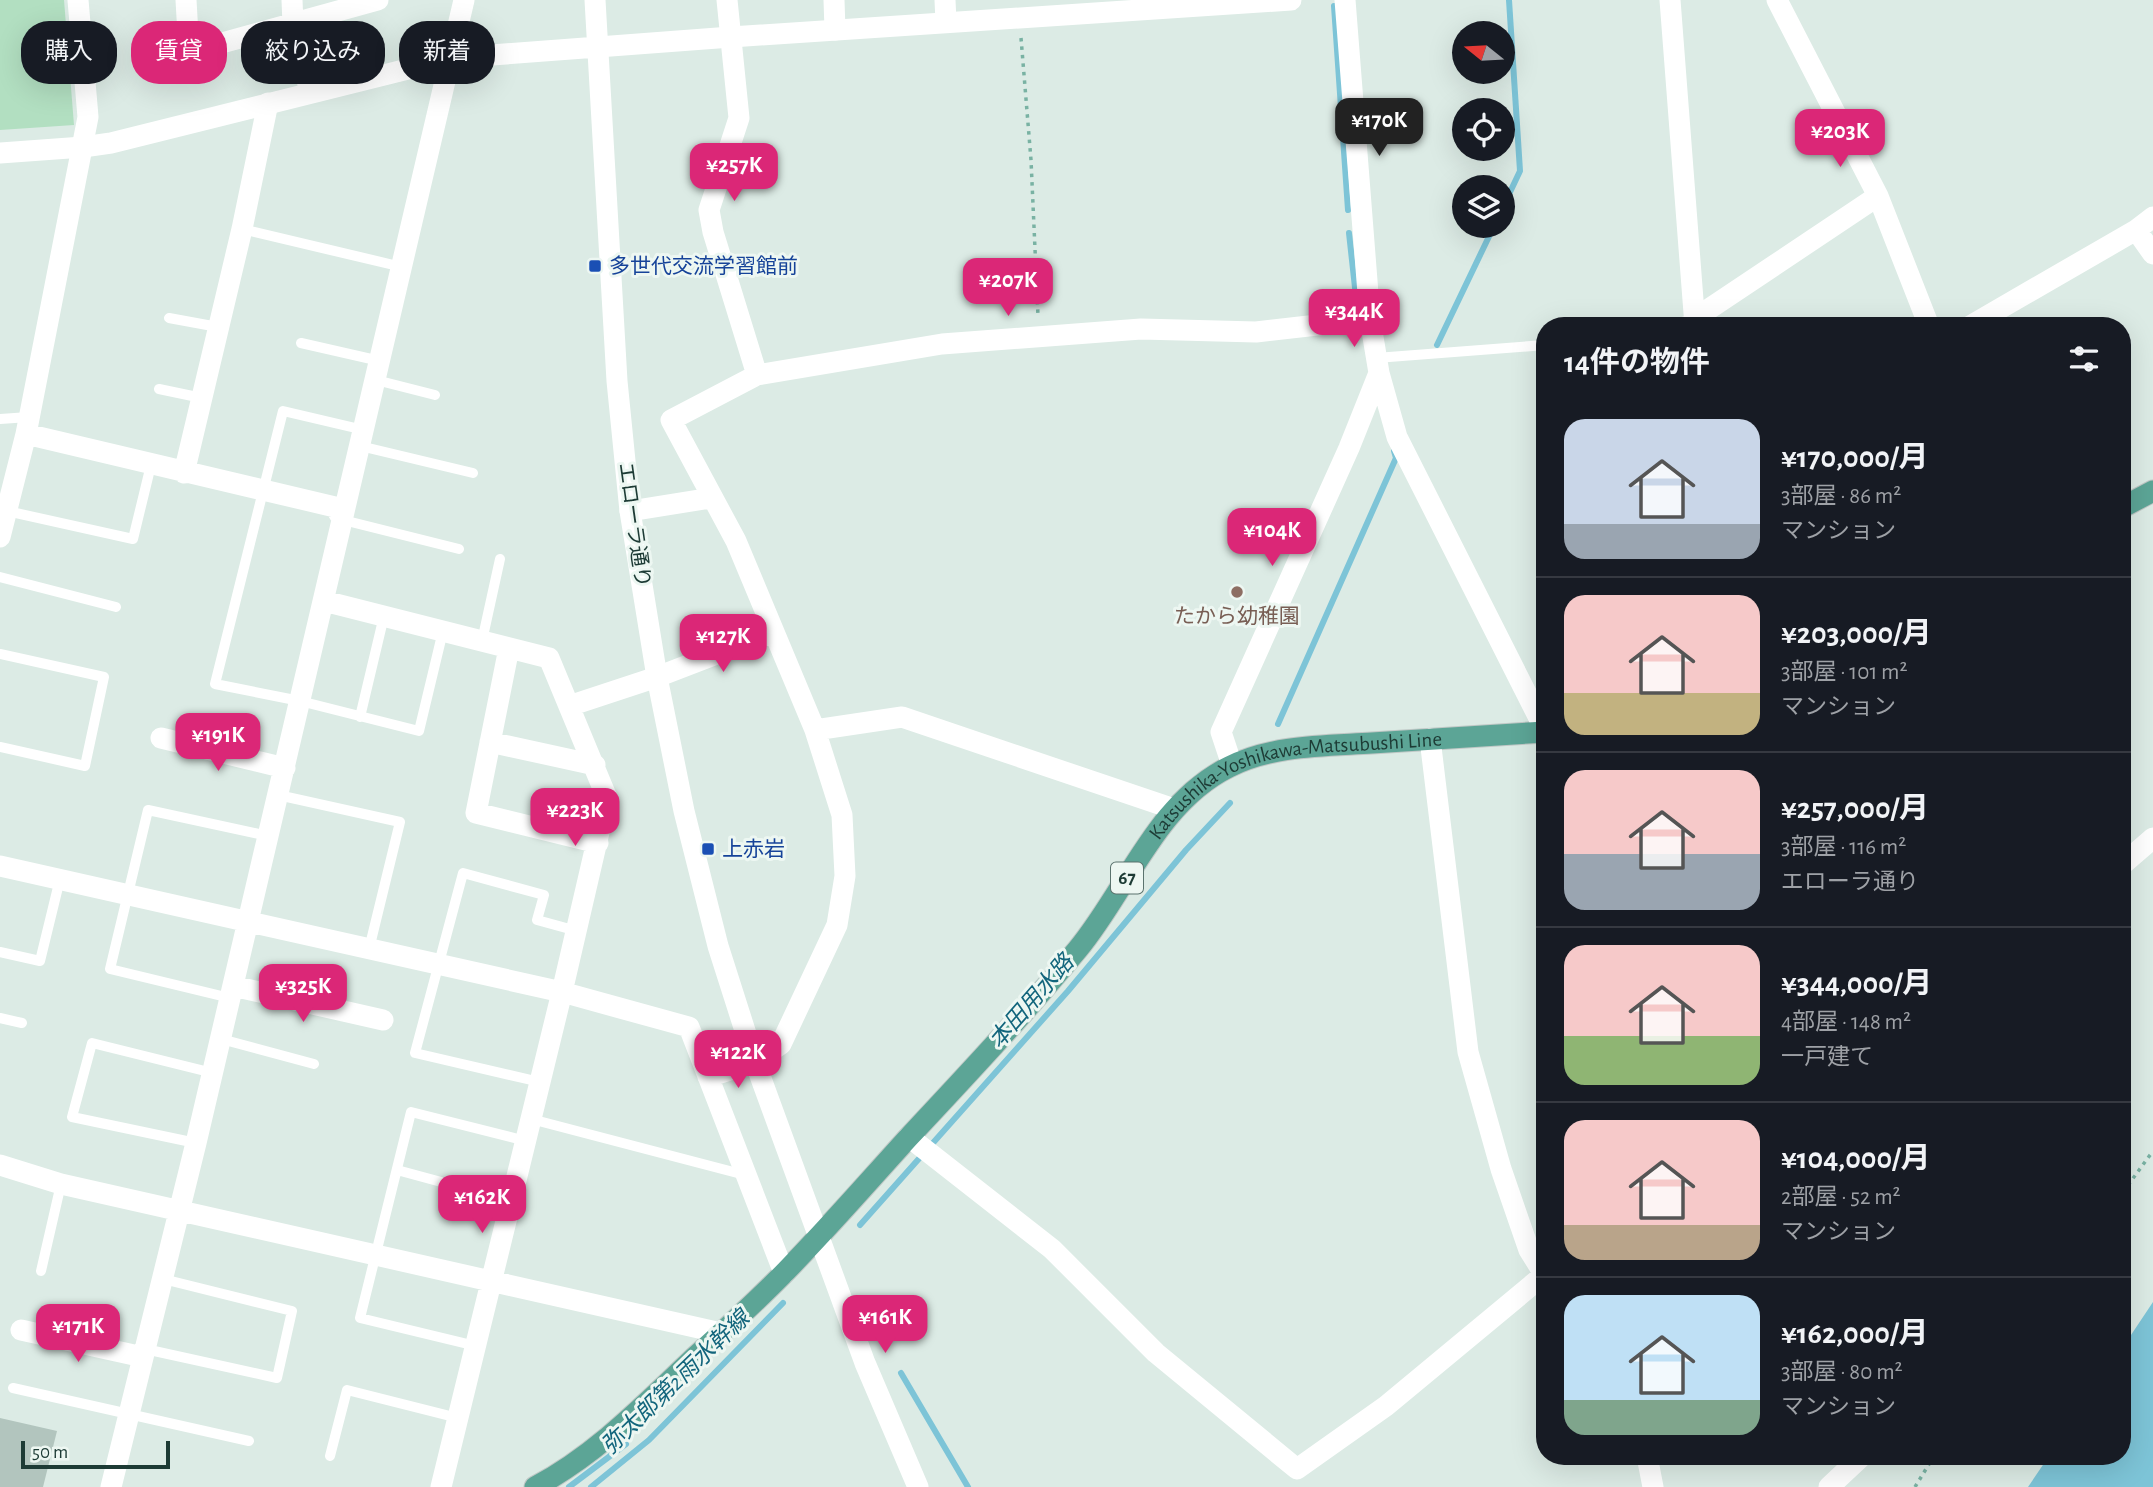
<!DOCTYPE html>
<html lang="ja">
<head>
<meta charset="utf-8">
<style>
  :root { --surface:#171b24; --page:#20242c; --text:#f1f3f6; --muted:#9ea1a6; --line:#363941; --accent:#db2777 }
  body { margin:0; font-family:"Alegreya Sans","Noto Sans JP",sans-serif; background:var(--page); color:var(--text); height:100vh; display:flex; flex-direction:column; font-size:26px; white-space:nowrap }
  * { box-sizing:border-box; margin:0 }
  p { font-size:23px; color:var(--muted) }
  .icon { flex:none; width:38px; height:38px; fill:none; stroke:currentColor; stroke-width:2; stroke-linecap:round; stroke-linejoin:round }
  .map { position:relative; flex:1; overflow:hidden }
  .sheet { position:absolute; left:1536px; top:317px; width:595px; height:1148px; display:flex; flex-direction:column; background:var(--surface); border-radius:28px; box-shadow:0 7px 28px #0002 }
  .sheet>* { flex:none }
  .guide { position:absolute; left:21px; top:21px; width:665px; height:63px; display:flex; gap:14px }
  .needle { width:46px; rotate:288deg }
  .buttons { position:absolute; left:1452px; top:21px; display:grid; gap:14px }
  .buttons a { display:grid; place-items:center; width:63px; height:63px; border-radius:50%; background:var(--surface); box-shadow:0 7px 28px #0002; font-size:35px }
  .scale { position:absolute; left:21px; bottom:18px; width:149px; box-sizing:border-box; padding-left:7px; border:4px solid #1d3b35; border-top:0; font-size:19px; line-height:24px; white-space:nowrap; color:#1d3b35; -webkit-text-stroke:5px #edf7f2; paint-order:stroke }
  .price { position:absolute; translate:-50% -60px; padding:0 16px; border-radius:14px; background:var(--accent); color:#fff; font-size:23px; line-height:46px; filter:drop-shadow(0 2px 4px #0008) }
  .price::after { content:''; position:absolute; left:50%; top:42px; width:21px; height:16px; margin-left:-10px; background:inherit; clip-path:polygon(0 0,100% 0,50% 100%) }
  .price.active { background:#222; color:#fff }
  ul { padding:0; list-style:none }
  li { display:flex; align-items:center; gap:21px; height:175px; padding:0 28px }
  li+li { border-top:2px solid var(--line) }
  li span { display:grid; place-items:center; flex:none; width:196px; height:140px; border-radius:21px; color:#555 }
  li>.icon { margin-inline-start:auto }
  span .icon { width:84px; height:84px; fill:#fffc; stroke-width:1 }
  li b { font-size:30px }
  h2 { display:flex; justify-content:space-between; align-items:center; height:84px; padding:0 28px; font-size:30px }
  .tag { padding:0 24px; border-radius:28px; background:var(--surface); box-shadow:0 7px 28px #0002; font-size:24px; line-height:63px }
  .tag.active { background:var(--accent); color:#fff }
  .map>svg:first-child { display:block }
  .green { fill:#b2dfc1 }
  .water { fill:#7dc4d7 }
  .lines { fill:none; stroke-linecap:round; stroke-linejoin:round }
  .stream { stroke:#7dc4d7; stroke-width:6 }
  .building { fill:#b2c5be }
  .primary-casing { stroke:#c0c8c6; stroke-width:23 }
  .path { stroke:#79b2a3; stroke-width:3.5; stroke-dasharray:3.5 5; stroke-linecap:butt }
  .service { stroke:#fff; stroke-width:10 }
  .minor { stroke:#fff; stroke-width:21 }
  .tertiary { stroke:#fff; stroke-width:21 }
  .primary { stroke:#5ca596; stroke-width:21 }
  .transit-dot { fill:#1a4fb4; stroke:#edf7f2; stroke-width:2.5 }
  .education-dot { fill:#8d6e63; stroke:#edf7f2; stroke-width:2.5 }
  .labels { text-anchor:middle; dominant-baseline:central; stroke-width:6; stroke-linejoin:round; paint-order:stroke }
  .shield { fill:#edf7f2; stroke:#5b736e; stroke-width:2 }
  .shield-label { font-size:19px; font-weight:bold; fill:#1d3b35 }
  .transit-label { font-size:21px; fill:#164399; stroke:#edf7f2; text-anchor:start }
  .street-label { font-size:21px; fill:#1d3b35; stroke:#edf7f2 }
  .education-label { font-size:21px; fill:#785e54; stroke:#edf7f2 }
  .water-label { font-size:23px; font-style:italic; fill:#12657c; stroke:#edf7f2 }
</style>
</head>
<body>
<div class="map">
<svg width="2153" height="1487" viewBox="0 0 2153 1487">
  <rect width="100%" height="100%" fill="#dcebe5"/>
  <path class="green" d="M0 0H64L74 125 0 130Z"/>
  <path class="water" d="M2153 1302V1487H2028L2049 1456H2123V1347Z"/>
  <g class="lines">
    <path class="stream" d="M1334 6 1348 210
      M1503 207 1520 171 1509 0
      M1349 233 1358 315
      M1437 345 1494 226
      M1278 724 1396 458 1394 451
      M860 1225 1068 991 1186 850 1230 803
      M901 1373 968 1487
      M569 1487 626 1444
      M591 1487 649 1440 783 1303"/>
  </g>
  <path class="building" d="M0 1418 57 1431 43 1487H0Z"/>
  <g class="lines">
    <defs>
      <g id="primary">
        <path d="M2123 507 2153 491"/>
        <path id="s1" d="M535 1487C596 1455 645 1404 695 1357 726 1329 758 1300 787 1270 829 1227 868 1182 908 1138 966 1076 1024 1014 1078 949 1127 890 1156 803 1229 767 1272 745 1325 746 1372 743 1430 739 1488 736 1545 732"/>
      </g>
    </defs>
    <use href="#primary" class="primary-casing"/>
    <path class="path" d="M1021 38 1031 160 1038 316
      M2123 1192 2153 1151
      M1915 1487 1934 1456"/>
    <path class="service" d="M242 229 402 267
      M169 318 218 327
      M1665 326 1694 319
      M301 343 380 361
      M1376 358 1545 345
      M376 380 435 395
      M159 389 202 398
      M0 419 29 417
      M364 430 283 411 215 684 300 701 419 731 443 631
      M360 446 473 473
      M7 511 133 539 151 465
      M343 520 459 549
      M0 577 116 607
      M482 641 500 559
      M0 654 104 677 85 766 0 747
      M360 717 384 616
      M278 795 400 822 369 949
      M0 952 40 961 60 879
      M230 998 110 969 148 810 268 836
      M0 1018 22 1023
      M221 1039 314 1064
      M540 1082 415 1053 463 873 544 895 537 920 577 931
      M531 1119 745 1175
      M196 1143 72 1117 92 1043 213 1073
      M397 1170 511 1201
      M41 1271 61 1184
      M476 1346 360 1318 411 1112 526 1141
      M145 1349 277 1378 292 1311 163 1279
      M13 1388 249 1441
      M330 1456 347 1390 458 1418"/>
    <path class="minor" d="M186 0 189 52 378 0
      M292 0 293 25 310 92
      M727 0 739 118 709 210 713 232 757 375
      M834 0 835 30
      M945 0 946 22
      M1345 0 1370 319 1379 373 1397 437 1545 730
      M1670 0 1695 326
      M1777 0 1878 196 1929 326
      M2136 230 2153 254
      M1694 319 1878 196
      M1970 326 2136 230 2153 217
      M26 434 335 507 343 520
      M184 473 242 229 268 103
      M630 511 711 498
      M0 537 26 434 88 117 78 0
      M324 601 549 658 607 798 562 992 441 1487
      M509 648 476 813 598 843
      M569 706 657 677 774 632
      M815 730 902 717 1174 809
      M161 738 285 768
      M1430 739 1468 1052 1501 1169 1529 1250 1544 1274
      M490 742 595 765
      M1232 765 1221 732 1349 448 1379 373
      M2123 864 2153 838
      M0 866 562 992 689 1027 784 1273
      M233 986 383 1020
      M708 1077 755 1062 781 1044 837 925 845 876 842 815 815 730 736 541 671 420 757 375 942 344 1141 329 1256 332 1370 319
      M909 1137 1052 1249 1156 1353 1297 1469 1386 1406 1545 1274
      M0 1165 61 1184 721 1333
      M21 1330 143 1357
      M1647 1456 1653 1487
      M111 1487 196 1143 464 0
      M1829 1487 1862 1456"/>
    <path class="tertiary" d="M595 0 617 381 630 511 657 677 684 811 718 946 755 1062 865 1363 918 1487
      M0 153 83 147 111 143 452 58 731 37 1291 0"/>
    <use href="#primary" class="primary"/>
  </g>
  <g class="transit-dot">
    <rect x="588" y="259" width="14" height="14" rx="3.5"/>
    <rect x="701" y="842" width="14" height="14" rx="3.5"/>
  </g>
  <circle class="education-dot" cx="1237" cy="592" r="7"/>
  <g class="labels">
    <rect class="shield" x="1111" y="862.5" width="32" height="31" rx="5"/>
    <g class="shield-label">
      <text x="1127" y="878">67</text>
    </g>
    <g class="transit-label">
      <text x="609" y="266">多世代交流学習館前</text>
      <text x="722" y="849">上赤岩</text>
    </g>
    <g class="street-label">
      <text transform="translate(634 525) rotate(82)">エローラ通り</text>
      <text stroke="none"><textPath href="#s1" startOffset="1062">Katsushika-Yoshikawa-Matsubushi Line</textPath></text>
    </g>
    <g class="education-label">
      <text x="1237" y="616">たから幼稚園</text>
    </g>
    <g class="water-label">
      <text transform="translate(1032 1002) rotate(-49)">本田用水路</text>
      <text transform="translate(676 1383) rotate(-44)">弥太郎第2雨水幹線</text>
    </g>
  </g>
</svg>
<div class="buttons">
<a><svg class="needle" viewBox="-14 -14 28 28"><path d="M0-13l5 13h-10z" fill="#e53935"/><path d="M0 13l5-13h-10z" fill="#9ea1a6"/></svg></a>
<a><svg class="icon" aria-label="locate" viewBox="0 0 24 24"><circle cx="12" cy="12" r="6"/><path d="M12 2v4M12 18v4M2 12h4M18 12h4"/></svg></a>
<a><svg class="icon" aria-label="layers" viewBox="0 0 24 24"><path d="M12 4l9 5-9 5-9-5zM3 14l9 5 9-5"/></svg></a>
</div>
<div class="scale">50 m</div>
<b class="price active" style="left:1379px;top:158px">¥170K</b>
<b class="price" style="left:1840px;top:169px">¥203K</b>
<b class="price" style="left:734px;top:203px">¥257K</b>
<b class="price" style="left:1008px;top:318px">¥207K</b>
<b class="price" style="left:1354px;top:349px">¥344K</b>
<b class="price" style="left:1272px;top:568px">¥104K</b>
<b class="price" style="left:723px;top:674px">¥127K</b>
<b class="price" style="left:218px;top:773px">¥191K</b>
<b class="price" style="left:575px;top:848px">¥223K</b>
<b class="price" style="left:303px;top:1024px">¥325K</b>
<b class="price" style="left:738px;top:1090px">¥122K</b>
<b class="price" style="left:482px;top:1235px">¥162K</b>
<b class="price" style="left:885px;top:1355px">¥161K</b>
<b class="price" style="left:78px;top:1364px">¥171K</b>
<div class="guide">
<a class="tag">購入</a>
<a class="tag active">賃貸</a>
<a class="tag">絞り込み</a>
<a class="tag">新着</a>
</div>
<section class="sheet">
<h2>14件の物件<svg class="icon" aria-label="filters" viewBox="0 0 24 24"><path d="M4 7h16M4 17h16"/><circle cx="9" cy="7" r="2"/><circle cx="15" cy="17" r="2"/></svg></h2>
<ul>
<li><span style="background:linear-gradient(#c9d6e8 75%,#9aa5b1 0)"><svg class="icon" aria-label="home" viewBox="0 0 24 24"><path d="M3 11l9-7 9 7M6 9v11h12V9"/></svg></span><div><b>¥170,000/月</b><p>3部屋 · 86 m²</p><p>マンション</p></div></li>
<li><span style="background:linear-gradient(#f6c9c9 70%,#c2b280 0)"><svg class="icon" aria-label="home" viewBox="0 0 24 24"><path d="M3 11l9-7 9 7M6 9v11h12V9"/></svg></span><div><b>¥203,000/月</b><p>3部屋 · 101 m²</p><p>マンション</p></div></li>
<li><span style="background:linear-gradient(#f6c9c9 60%,#9aa5b1 0)"><svg class="icon" aria-label="home" viewBox="0 0 24 24"><path d="M3 11l9-7 9 7M6 9v11h12V9"/></svg></span><div><b>¥257,000/月</b><p>3部屋 · 116 m²</p><p>エローラ通り</p></div></li>
<li><span style="background:linear-gradient(#f6c9c9 65%,#8fb573 0)"><svg class="icon" aria-label="home" viewBox="0 0 24 24"><path d="M3 11l9-7 9 7M6 9v11h12V9"/></svg></span><div><b>¥344,000/月</b><p>4部屋 · 148 m²</p><p>一戸建て</p></div></li>
<li><span style="background:linear-gradient(#f6c9c9 75%,#b9a48a 0)"><svg class="icon" aria-label="home" viewBox="0 0 24 24"><path d="M3 11l9-7 9 7M6 9v11h12V9"/></svg></span><div><b>¥104,000/月</b><p>2部屋 · 52 m²</p><p>マンション</p></div></li>
<li><span style="background:linear-gradient(#bfe0f5 75%,#7fa58c 0)"><svg class="icon" aria-label="home" viewBox="0 0 24 24"><path d="M3 11l9-7 9 7M6 9v11h12V9"/></svg></span><div><b>¥162,000/月</b><p>3部屋 · 80 m²</p><p>マンション</p></div></li>
</ul>
</section>
</div>
</body>
</html>
